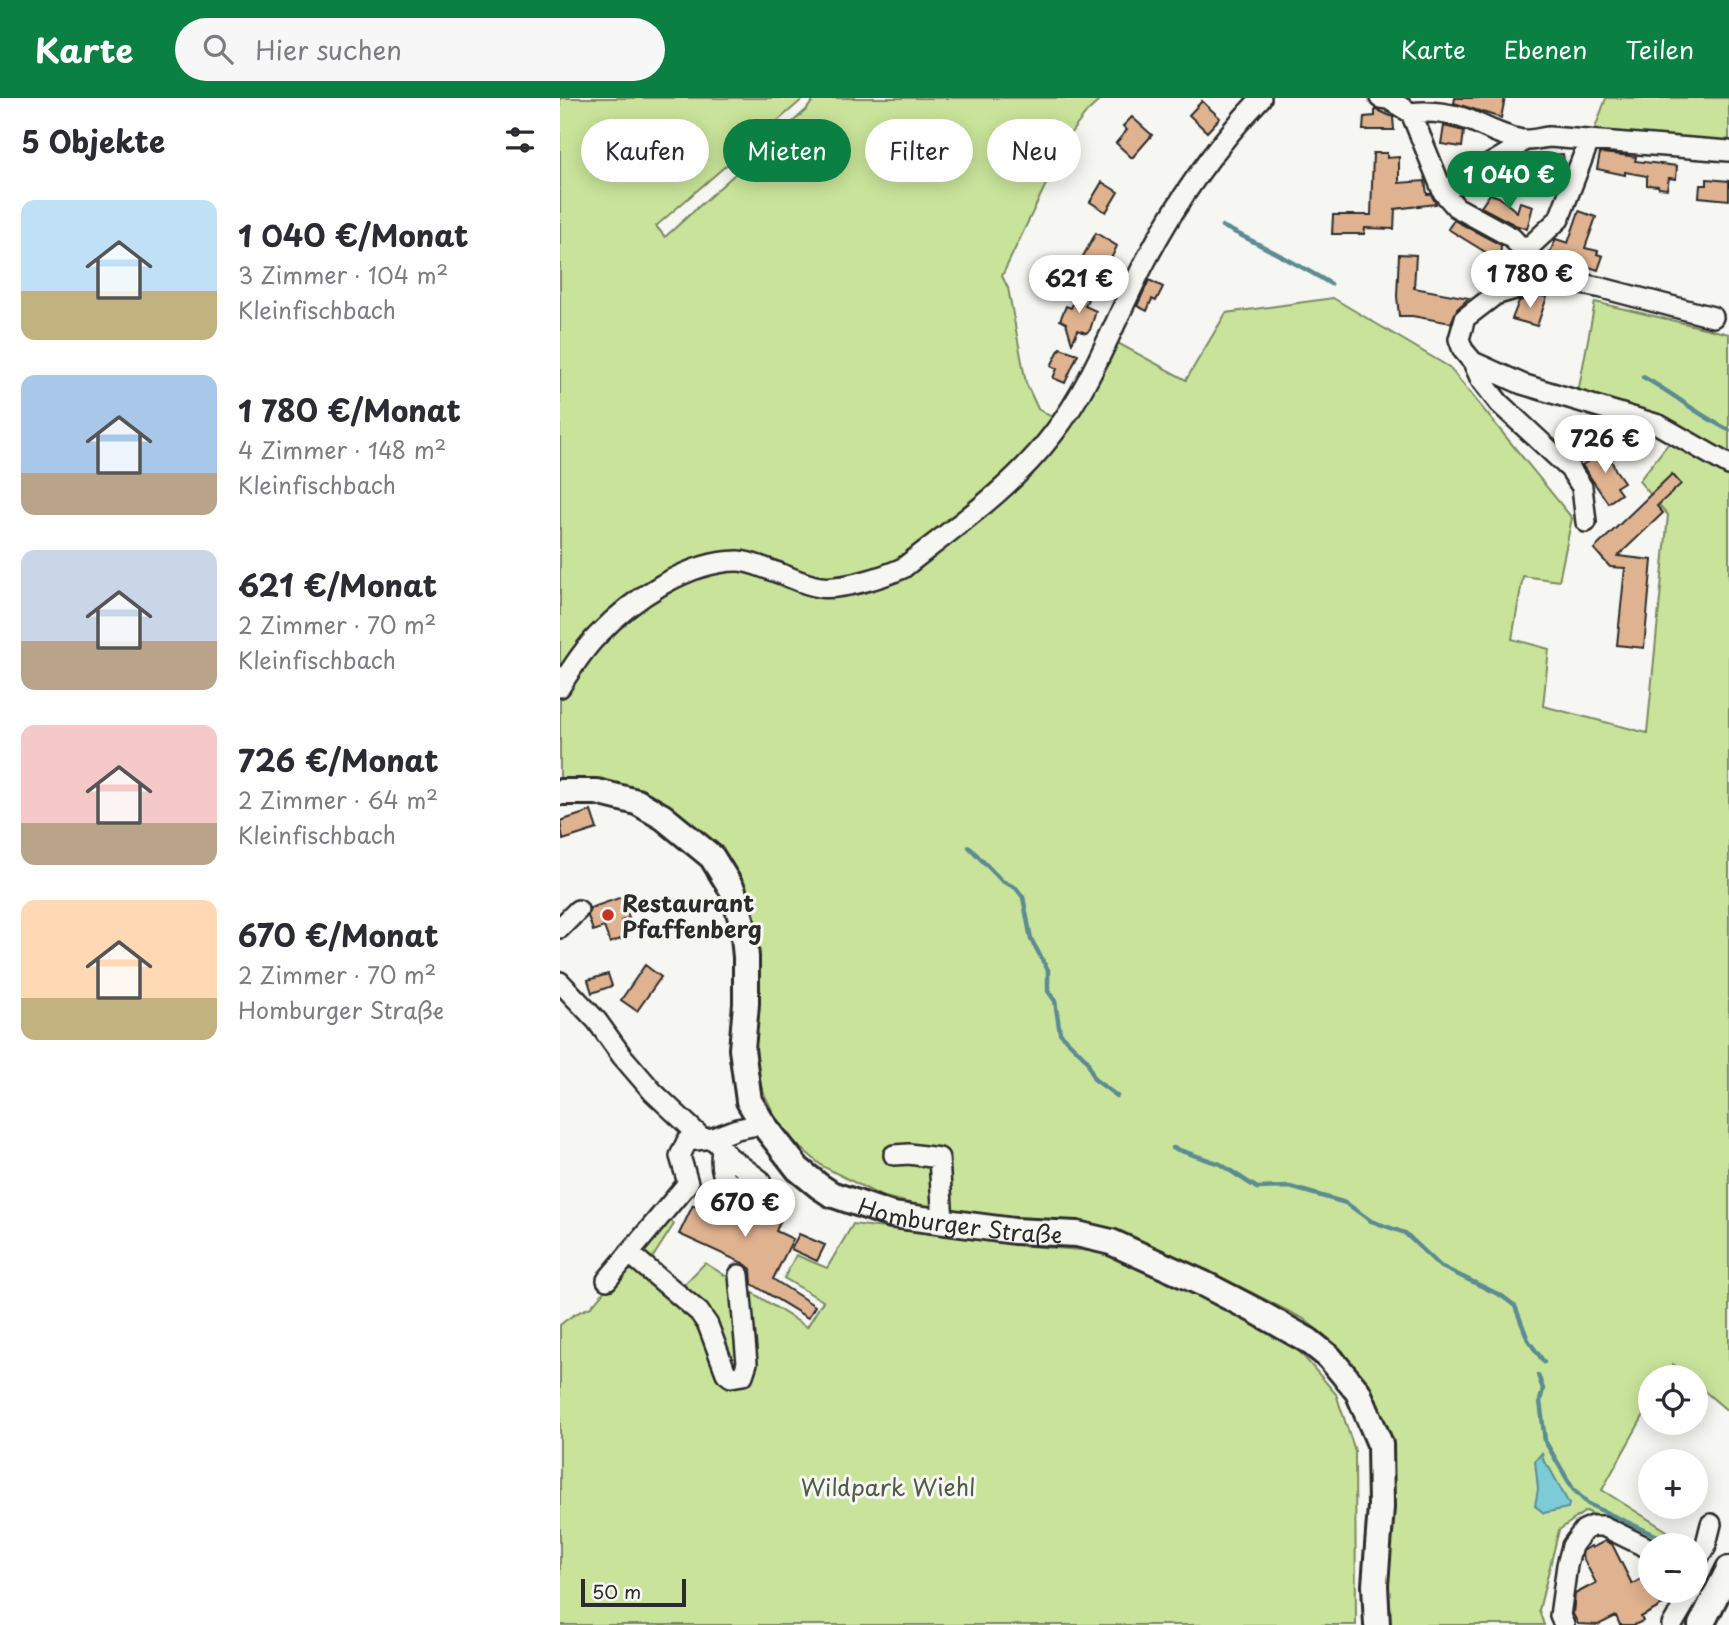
<!DOCTYPE html>
<html lang="de">
<head>
<meta charset="utf-8">
<style>
  :root { --surface:#fff; --page:#f7f7f7; --text:#2b2b33; --muted:#7c7c81; --accent:#0b8043 }
  body { margin:0; font-family:"Playpen Sans",sans-serif; background:var(--page); color:var(--text); height:100vh; display:flex; flex-direction:column; font-size:26px; white-space:nowrap }
  * { box-sizing:border-box; margin:0 }
  p { font-size:23px; color:var(--muted) }
  .icon { flex:none; width:38px; height:38px; fill:none; stroke:currentColor; stroke-width:2; stroke-linecap:round; stroke-linejoin:round }
  .map { position:relative; flex:1; overflow:hidden }
  .details { display:flex; flex-direction:column; background:var(--surface); width:560px }
  .details>* { flex:none }
  .banner { position:absolute; left:21px; top:21px; width:665px; height:63px; display:flex; gap:14px }
  .fabs { position:absolute; left:1078px; top:1267px; display:grid; gap:14px }
  .fabs a { display:grid; place-items:center; width:70px; height:70px; border-radius:50%; background:var(--surface); box-shadow:0 4px 18px #0003; font-size:35px }
  .scale { position:absolute; left:21px; bottom:18px; width:105px; box-sizing:border-box; padding-left:7px; border:4px solid #2b2b2b; border-top:0; font-size:19px; line-height:24px; white-space:nowrap; color:#2b2b2b; -webkit-text-stroke:5px #f6f6f2; paint-order:stroke }
  .price { position:absolute; translate:-50% -60px; padding:0 16px; border-radius:24px; background:#fff; color:#222; font-size:23px; line-height:46px; filter:drop-shadow(0 2px 4px #0008) }
  .price::after { content:''; position:absolute; left:50%; top:42px; width:21px; height:16px; margin-left:-10px; background:inherit; clip-path:polygon(0 0,100% 0,50% 100%) }
  .price.current { background:var(--accent); color:#fff }
  ul { padding:0; list-style:none }
  li { display:flex; align-items:center; gap:21px; height:175px; padding:0 21px }
  li span { display:grid; place-items:center; flex:none; width:196px; height:140px; border-radius:14px; color:#555 }
  li>.icon { margin-inline-start:auto }
  span .icon { width:84px; height:84px; fill:#fffc; stroke-width:1 }
  li b { font-size:30px }
  h2 { display:flex; justify-content:space-between; align-items:center; height:84px; padding:0 21px; font-size:30px }
  .chip { padding:0 24px; border-radius:32px; background:var(--surface); box-shadow:0 4px 18px #0003; font-size:24px; line-height:63px }
  .chip.current { background:var(--accent); color:#fff }
  header { display:flex; align-items:center; gap:42px; box-sizing:border-box; height:98px; padding:0 35px; background:var(--accent); color:#fff }
  header strong { font-size:33px }
  nav { display:flex; gap:38px; margin-inline-start:auto; font-size:24px }
  .search { width:490px; height:63px; background:var(--page); display:flex; align-items:center; gap:18px; box-sizing:border-box; padding:0 24px; border-radius:38px; color:var(--muted); font-size:26px }
  main { display:flex; flex:1; min-height:0 }
  .map>svg:first-child { display:block }
  .green { fill:#c9e49a; stroke:#7a8862; stroke-width:2 }
  .water { fill:#7bcbd7; stroke:#5b8b92; stroke-width:2 }
  .lines { fill:none; stroke-linecap:round; stroke-linejoin:round }
  .stream { stroke:#5b8b92; stroke-width:4.5 }
  .building { fill:#dfb290; stroke:#2b2b2b; stroke-width:2 }
  .minor-casing { stroke:#2b2b2b; stroke-width:24 }
  .major-casing { stroke:#2b2b2b; stroke-width:30 }
  .minor { stroke:#f6f6f2; stroke-width:19 }
  .major { stroke:#f6f6f2; stroke-width:24 }
  .poi-dot { fill:#c8321e; stroke:#f6f6f2; stroke-width:2.5 }
  .labels { text-anchor:middle; dominant-baseline:central; stroke-width:6; stroke-linejoin:round; paint-order:stroke }
  .poi-label { font-size:23px; font-weight:bold; fill:#2b2b2b; stroke:#f6f6f2; text-anchor:start }
  .street-label { font-size:23px; fill:#2b2b2b; stroke:#f6f6f2 }
  .park-label { font-size:23px; fill:#525947; stroke:#f6f6f2 }
</style>
</head>
<body>
<header>
<strong>Karte</strong>
<div class="search"><svg class="icon" aria-label="search" viewBox="0 0 24 24"><circle cx="10" cy="10" r="6"/><path d="M15 15l6 6"/></svg>Hier suchen</div>
<nav><a>Karte</a><a>Ebenen</a><a>Teilen</a></nav>
</header>
<main>
<section class="details">
<h2>5 Objekte<svg class="icon" aria-label="filters" viewBox="0 0 24 24"><path d="M4 7h16M4 17h16"/><circle cx="9" cy="7" r="2"/><circle cx="15" cy="17" r="2"/></svg></h2>
<ul>
<li><span style="background:linear-gradient(#bfe0f5 65%,#c2b280 0)"><svg class="icon" aria-label="home" viewBox="0 0 24 24"><path d="M3 11l9-7 9 7M6 9v11h12V9"/></svg></span><div><b>1 040 €/Monat</b><p>3 Zimmer · 104 m²</p><p>Kleinfischbach</p></div></li>
<li><span style="background:linear-gradient(#a9c7e8 70%,#b9a48a 0)"><svg class="icon" aria-label="home" viewBox="0 0 24 24"><path d="M3 11l9-7 9 7M6 9v11h12V9"/></svg></span><div><b>1 780 €/Monat</b><p>4 Zimmer · 148 m²</p><p>Kleinfischbach</p></div></li>
<li><span style="background:linear-gradient(#c9d6e8 65%,#b9a48a 0)"><svg class="icon" aria-label="home" viewBox="0 0 24 24"><path d="M3 11l9-7 9 7M6 9v11h12V9"/></svg></span><div><b>621 €/Monat</b><p>2 Zimmer · 70 m²</p><p>Kleinfischbach</p></div></li>
<li><span style="background:linear-gradient(#f6c9c9 70%,#b9a48a 0)"><svg class="icon" aria-label="home" viewBox="0 0 24 24"><path d="M3 11l9-7 9 7M6 9v11h12V9"/></svg></span><div><b>726 €/Monat</b><p>2 Zimmer · 64 m²</p><p>Kleinfischbach</p></div></li>
<li><span style="background:linear-gradient(#ffd9b3 70%,#c2b280 0)"><svg class="icon" aria-label="home" viewBox="0 0 24 24"><path d="M3 11l9-7 9 7M6 9v11h12V9"/></svg></span><div><b>670 €/Monat</b><p>2 Zimmer · 70 m²</p><p>Homburger Straße</p></div></li>
</ul>
</section>
<div class="map">
<svg width="1169" height="1527" viewBox="0 0 1169 1527">
  <rect width="100%" height="100%" fill="#f6f6f2"/>
  <filter id="ink" filterUnits="userSpaceOnUse"><feTurbulence type="fractalNoise" baseFrequency=".0143" numOctaves="2"/><feDisplacementMap in="SourceGraphic" scale="14" xChannelSelector="R" yChannelSelector="G"/><feConvolveMatrix kernelMatrix="1 2 1 2 8 2 1 2 1" color-interpolation-filters="sRGB"/></filter>
  <g filter="url(#ink)">
    <path class="green" d="M0 0H244L96 128 105 139 246 12 255 0H542L527 14 510 36 442 178 448 190 466 285 478 311 495 321 446 379 329 471 261 485 180 457 96 485 0 581Z
      M1046 0H1169V46L1033 36Z
      M773 200 889 269 1012 420 999 483 963 478 952 541 989 551 983 608 1087 635 1108 417 1079 383 1112 341 1169 373V1314L1136 1286V1279H1128L1113 1266 1105 1279H1090V1306L1042 1392 1107 1433 1103 1447 1026 1413 999 1432 979 1512 984 1527H829L820 1315 783 1253 744 1221 655 1176 556 1140 377 1112 321 1098 262 1068 222 1033 200 987 193 930 196 842 143 736 99 702 52 687 0 683V596L16 572 98 492 179 466 260 495 310 487 454 389 556 244 626 282 666 215Z
      M1035 204 1169 236V361L1018 295Z
      M107 1118 114 1126 84 1173 113 1198 145 1165 247 1229 263 1203 224 1180 236 1157 267 1170 293 1126 469 1148 546 1154 642 1196 739 1253 776 1296 795 1353 796 1527H0V1227C10 1218 20 1213 31 1209Z"/>
    <path class="water" d="M982 1355 984 1364 989 1369 1009 1406 1008 1410 984 1415 975 1408 978 1391 975 1363Z"/>
    <g class="lines">
      <path class="stream" d="M662 128C699 146 736 165 771 186
        M1083 279C1113 295 1138 317 1169 332
        M409 749 442 783 456 790 463 799 471 841 488 872V893L495 903 500 935 527 962 534 981 557 998
        M613 1050 660 1066 697 1090 730 1089 786 1105 811 1123 845 1135 880 1168 942 1198 955 1208 968 1242 984 1264
        M978 1277 983 1291 980 1303 985 1343 1013 1391 1028 1406 1117 1447"/>
    </g>
    <path class="building" d="M895 0H945L941 20 894 5Z
      M642 3 660 20 647 34 629 17Z
      M815 11 833 19 834 32H803L804 19 815 18Z
      M572 19 592 37 572 60 556 45 567 32 563 28Z
      M884 28 904 33 902 49 881 46Z
      M813 55H827V60L839 59V85L865 83 867 96H871L876 106 835 111 834 131 805 130 804 136H772L773 117H811Z
      M1040 55 1062 57 1076 59 1075 63 1117 68 1116 81 1109 80 1107 91 1099 90 1098 88 1087 87V78L1065 74V77L1037 71Z
      M1003 56 1005 73 1001 81 963 84 961 61 964 59Z
      M1147 81 1169 83V102L1139 99 1140 87H1147Z
      M542 84 558 94 546 114 530 104Z
      M930 96 939 99 957 114 960 104 973 108 967 131 955 127 921 109Z
      M1019 113 1036 119 1025 150 1038 153 1037 156 1043 158 1038 172 989 156 996 141 1008 145Z
      M894 122 941 147 940 163 888 131Z
      M536 135 557 148 544 176 521 162Z
      M839 156 856 157 854 190 909 200 897 211 891 225 852 218H839L837 198Z
      M589 182 603 189 596 203 592 201 587 213 577 208Z
      M520 190 530 196 525 208 536 213 530 232 526 235 518 232 512 245 506 225 500 222 506 208 511 210Z
      M978 197 987 199 977 228 952 221 959 203Z
      M500 250 518 256 505 285 493 280 497 271 491 268Z
      M1049 350 1055 359 1051 362 1055 371 1064 384 1056 389 1061 396 1048 405 1022 367Z
      M1112 376 1121 386 1097 408 1103 415 1058 458 1092 462 1084 550 1057 547 1065 470 1050 469 1034 451Z
      M31 713 37 731 3 742 0 723Z
      M62 799 69 820 61 823 66 839 50 845 44 829 33 833 28 818 30 810Z
      M85 867 101 879 77 913 61 902Z
      M48 876 52 888 32 895 28 882Z
      M152 1082 157 1090 165 1096 177 1099 192 1095 206 1102 203 1107 223 1117 216 1133 233 1141 213 1181 255 1208 248 1220 192 1186 191 1171 185 1166 119 1136 133 1107 138 1110Z
      M239 1136 265 1147 257 1163 231 1151Z
      M1045 1443 1052 1446 1072 1486 1090 1476V1493H1118L1112 1502 1081 1519 1083 1523 1074 1527H1060L1056 1518 1038 1527 1018 1526 1013 1516 1015 1496 1036 1485 1022 1458 1023 1453 1031 1448 1032 1450Z"/>
    <g class="lines">
      <defs>
        <path id="minor" d="M820 0 828 1 851 15 883 94 896 109 951 139 991 180 935 197 905 220 899 241 903 252 913 264 962 286 1099 327 1169 367
          M851 15C871 12 897 16 916 25 931 32 945 39 962 42 970 43 980 40 989 39L1169 53
          M883 94 952 53 964 42
          M965 153 999 121 1029 43
          M991 180 1042 190 1153 219
          M913 264 921 282 939 305 1010 371 1022 389 1026 424
          M0 589C11 571 23 552 38 537 71 502 128 463 178 463 190 463 206 471 219 475 232 480 246 487 260 489 281 492 323 479 343 470 396 428 452 390 493 336 533 285 555 221 585 164 617 102 654 50 701 0
          M0 830 18 812
          M0 884 37 923 62 958 93 994 142 1040
          M156 1044 169 1059 200 1082
          M162 1051C158 1079 168 1098 196 1079
          M334 1057 349 1056 379 1060 383 1124
          M69 1155 139 1214 148 1227 166 1275 171 1279 183 1277 187 1265 179 1177
          M47 1182 128 1085 120 1058 127 1043 153 1040 177 1031 203 1026
          M1136 1463 1145 1450 1151 1426
          M1004 1527 1000 1518 1007 1467 1012 1448 1024 1432 1033 1428H1043L1090 1451
          M1112 1527 1132 1493"/>
        <g id="major">
          <path id="s1" d="M0 694H37L77 704 103 719 152 759 173 793 183 828 186 859V906L182 951 189 1003 203 1026 238 1071 259 1088 271 1096 332 1117 454 1133 517 1136 551 1144 644 1186 696 1213 749 1243 769 1259 798 1294 820 1346 821 1409 815 1487 817 1527"/>
          <path d="M1141 1527 1169 1471"/>
        </g>
      </defs>
      <use href="#minor" class="minor-casing"/>
      <use href="#major" class="major-casing"/>
      <use href="#minor" class="minor"/>
      <use href="#major" class="major"/>
    </g>
  </g>
  <circle class="poi-dot" cx="48" cy="817" r="7"/>
  <g class="labels">
    <g class="poi-label">
      <text x="62" y="804">Restaurant<tspan x="62" dy="26">Pfaffenberg</tspan></text>
    </g>
    <g class="street-label">
      <text stroke="none"><textPath href="#s1" startOffset="682">Homburger Straße</textPath></text>
    </g>
    <g class="park-label">
      <text x="328" y="1388">Wildpark Wiehl</text>
    </g>
  </g>
</svg>
<div class="fabs">
<a><svg class="icon" aria-label="locate" viewBox="0 0 24 24"><circle cx="12" cy="12" r="6"/><path d="M12 2v4M12 18v4M2 12h4M18 12h4"/></svg></a>
<a>+</a>
<a>−</a>
</div>
<div class="scale">50 m</div>
<b class="price current" style="left:949px;top:113px">1 040 €</b>
<b class="price" style="left:970px;top:212px">1 780 €</b>
<b class="price" style="left:519px;top:217px">621 €</b>
<b class="price" style="left:1045px;top:377px">726 €</b>
<b class="price" style="left:185px;top:1141px">670 €</b>
<div class="banner">
<a class="chip">Kaufen</a>
<a class="chip current">Mieten</a>
<a class="chip">Filter</a>
<a class="chip">Neu</a>
</div>
</div>
</main>
</body>
</html>
